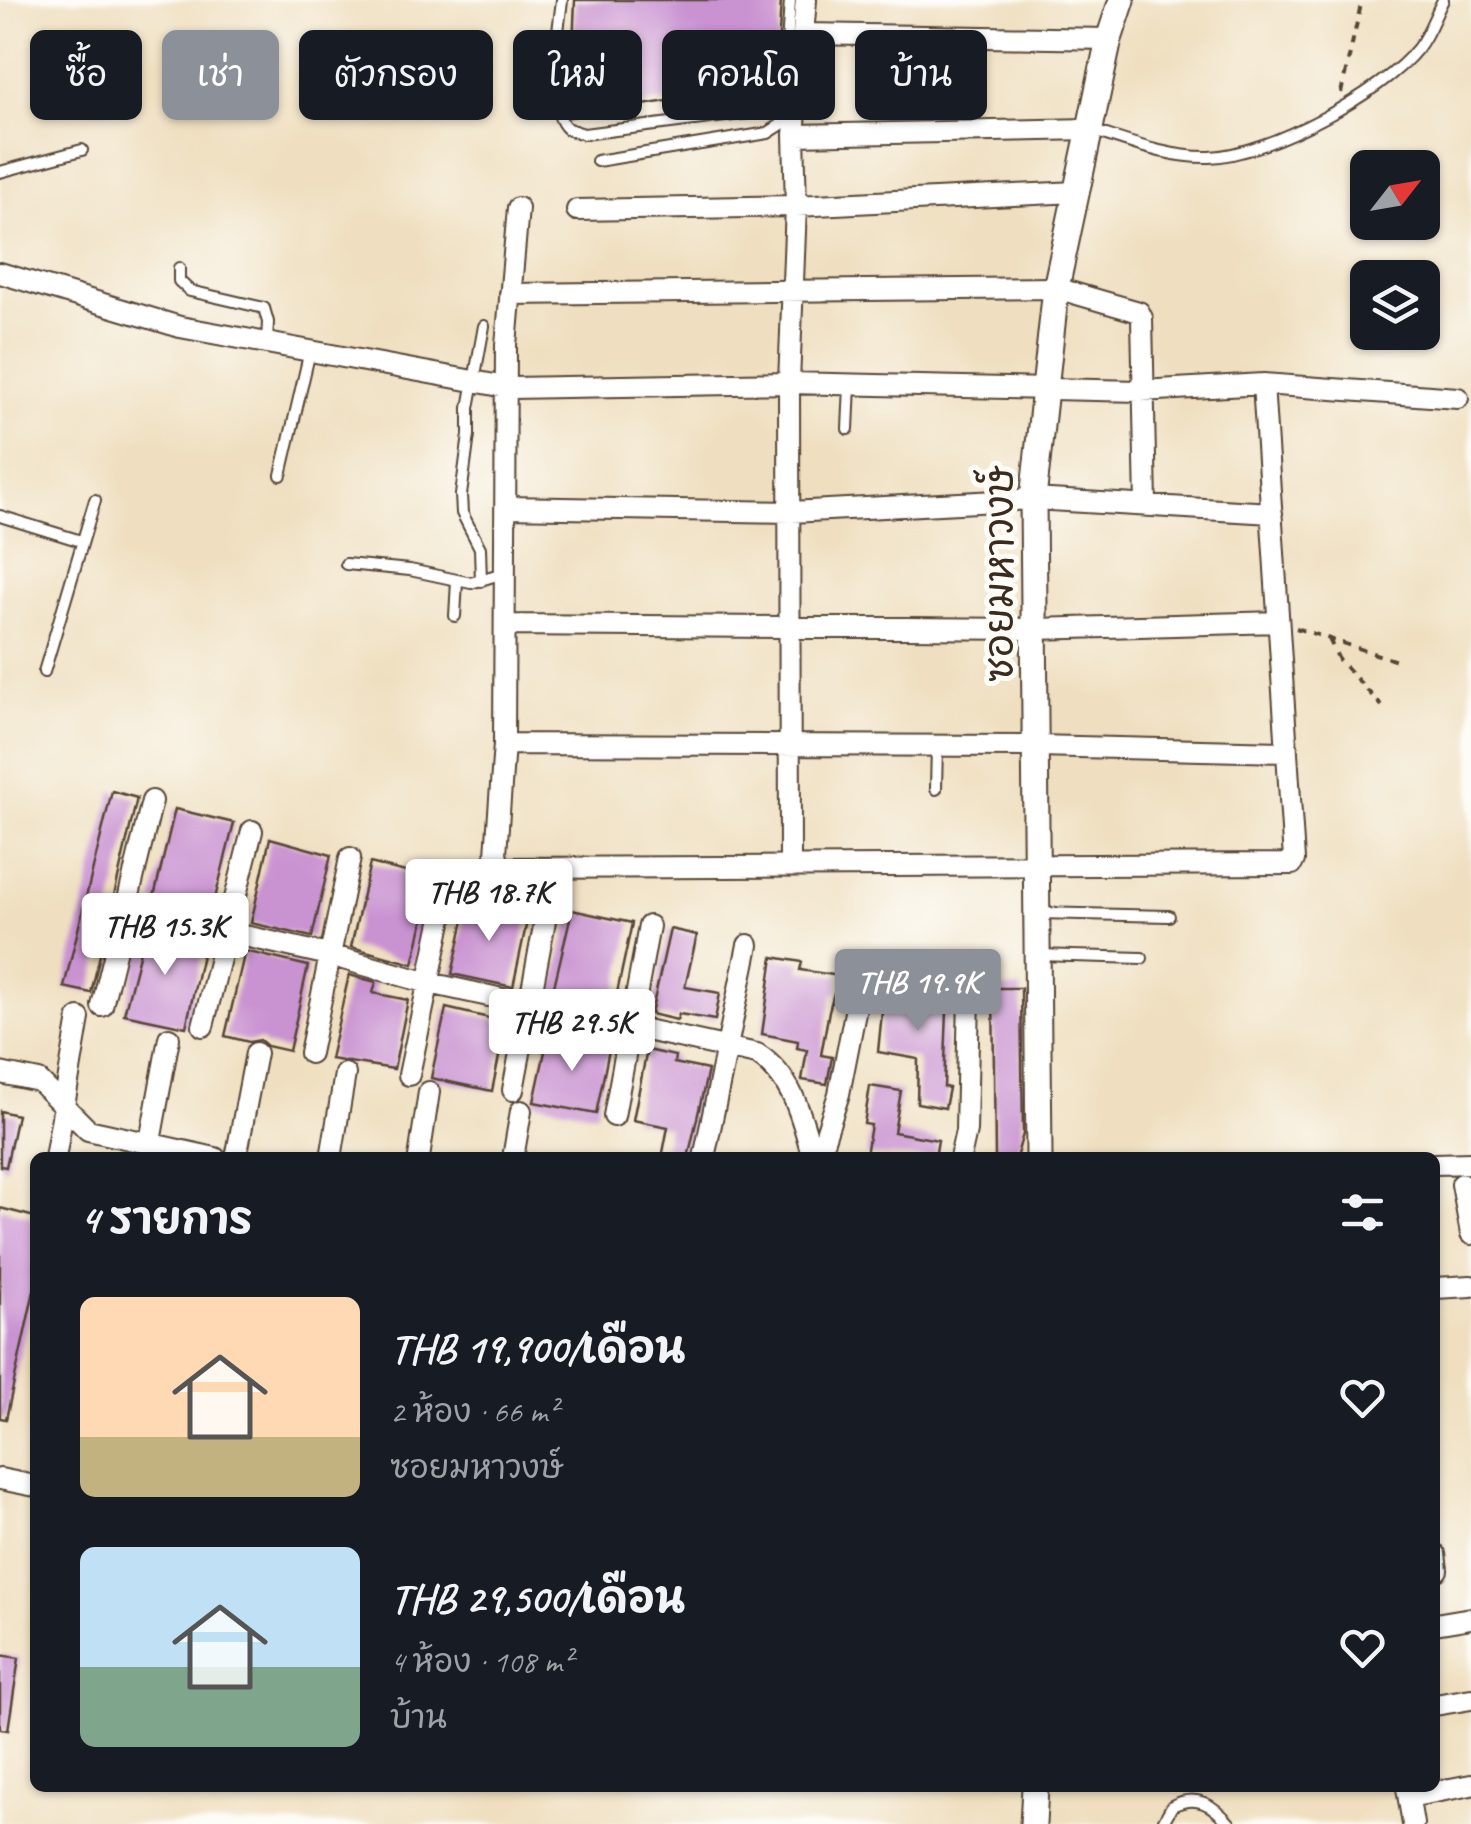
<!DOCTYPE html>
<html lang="th">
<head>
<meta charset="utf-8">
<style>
  :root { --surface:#171b24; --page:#242831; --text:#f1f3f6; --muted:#9ea1a6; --accent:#8c9099 }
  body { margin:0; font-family:Caveat,"Playpen Sans Thai",sans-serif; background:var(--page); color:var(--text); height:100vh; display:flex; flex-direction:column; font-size:38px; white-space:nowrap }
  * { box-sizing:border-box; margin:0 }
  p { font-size:32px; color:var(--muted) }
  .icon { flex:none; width:55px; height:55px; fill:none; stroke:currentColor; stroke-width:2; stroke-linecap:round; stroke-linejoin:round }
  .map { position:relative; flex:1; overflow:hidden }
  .side { position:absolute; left:30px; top:1152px; width:1410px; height:640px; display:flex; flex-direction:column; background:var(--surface); border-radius:15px; box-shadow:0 2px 8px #0004 }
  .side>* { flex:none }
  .guide { position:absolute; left:30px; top:30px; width:1412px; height:90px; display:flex; gap:20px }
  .needle { width:65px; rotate:59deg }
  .controls { position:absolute; left:1350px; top:150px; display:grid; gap:20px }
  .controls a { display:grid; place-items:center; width:90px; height:90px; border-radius:15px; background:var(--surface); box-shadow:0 2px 8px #0004; font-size:50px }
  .price { position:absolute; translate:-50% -85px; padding:0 22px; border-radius:10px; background:#fff; color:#222; font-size:32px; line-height:65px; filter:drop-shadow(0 2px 5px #0008) }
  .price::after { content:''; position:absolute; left:50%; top:60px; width:30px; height:22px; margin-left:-15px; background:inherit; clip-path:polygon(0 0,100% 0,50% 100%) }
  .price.current { background:var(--accent); color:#fff }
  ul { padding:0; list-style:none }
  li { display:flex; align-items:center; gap:30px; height:250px; padding:0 50px }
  li span { display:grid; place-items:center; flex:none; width:280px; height:200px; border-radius:15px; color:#555 }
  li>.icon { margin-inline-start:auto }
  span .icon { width:120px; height:120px; fill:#fffc; stroke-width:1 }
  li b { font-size:42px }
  h2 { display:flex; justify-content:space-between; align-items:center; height:120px; padding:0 50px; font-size:42px }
  .tag { padding:0 35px; border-radius:15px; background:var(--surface); box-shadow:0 2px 8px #0004; font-size:35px; line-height:90px }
  .tag.current { background:var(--accent); color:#fff }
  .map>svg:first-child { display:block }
  .building { fill:#c992d1 }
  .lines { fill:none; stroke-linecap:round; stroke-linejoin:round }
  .service-casing { stroke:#564536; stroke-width:14 }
  .minor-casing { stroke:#564536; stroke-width:24 }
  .tertiary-casing { stroke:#564536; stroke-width:29 }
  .path { stroke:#564536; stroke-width:4; stroke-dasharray:8 8; stroke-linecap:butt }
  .service { stroke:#fff; stroke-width:10 }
  .minor { stroke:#fff; stroke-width:20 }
  .tertiary { stroke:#fff; stroke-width:25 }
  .labels { text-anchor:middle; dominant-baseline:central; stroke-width:10; stroke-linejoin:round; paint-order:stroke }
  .street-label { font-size:40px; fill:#3b2a1e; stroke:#fdfcf7 }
</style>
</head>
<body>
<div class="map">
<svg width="1471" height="1824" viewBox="0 0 1471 1824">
  <rect width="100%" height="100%" fill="#fdfcf7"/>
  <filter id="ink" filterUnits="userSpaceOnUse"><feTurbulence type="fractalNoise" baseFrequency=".01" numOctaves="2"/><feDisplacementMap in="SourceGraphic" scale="20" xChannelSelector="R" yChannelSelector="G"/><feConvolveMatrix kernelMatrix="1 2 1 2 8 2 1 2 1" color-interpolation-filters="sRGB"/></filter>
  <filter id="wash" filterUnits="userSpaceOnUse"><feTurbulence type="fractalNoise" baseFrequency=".0048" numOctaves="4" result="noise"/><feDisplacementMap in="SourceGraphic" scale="40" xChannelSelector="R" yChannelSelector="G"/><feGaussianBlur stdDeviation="2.25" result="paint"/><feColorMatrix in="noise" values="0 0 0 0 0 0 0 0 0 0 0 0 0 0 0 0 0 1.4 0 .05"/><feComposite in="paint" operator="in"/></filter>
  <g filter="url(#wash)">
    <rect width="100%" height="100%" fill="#efdfc0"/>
    <g id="blocks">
      <path class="building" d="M575 0H781L776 83 570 117Z
        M112 791 137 798 91 993 64 987Z
        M175 809 234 823 211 914 153 901Z
        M270 838 331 855 312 937 251 923Z
        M370 863 433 879 413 964 351 947Z
        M470 893 497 900 494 914 527 921 513 987 452 974Z
        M572 910 632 923 614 1007 580 998 579 1001 552 995Z
        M146 928 205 941 186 1027 124 1014Z
        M670 929 697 935 685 987 720 993 715 1020 679 1014 677 1020 651 1014Z
        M245 951 308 966 289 1051 267 1046 260 1040 249 1042 225 1036Z
        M773 957 802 962 800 970 840 976 837 993H834L829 1011 821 1055 832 1057 827 1084 802 1080 807 1050 797 1048 798 1041 762 1034Z
        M349 975 376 982 373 993 408 1000 394 1069 330 1059Z
        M885 982 948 986 944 1087 949 1088 945 1108 917 1103 918 1059 878 1052Z
        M993 988H1021L1023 1134 1016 1158H995Z
        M446 1008 506 1022 492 1091 431 1078Z
        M549 1033 610 1045 596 1114 534 1102Z
        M647 1050 675 1056 674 1063 708 1070 688 1158H662L668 1127 633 1120Z
        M870 1086 901 1091 894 1132 938 1140 935 1158 866 1155 871 1125 864 1124Z
        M0 1111 17 1115 6 1167 0 1166Z
        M0 1208 35 1217V1286L6 1419 0 1418Z
        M0 1655 19 1658 8 1730 0 1729Z"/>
    </g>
  </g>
  <g filter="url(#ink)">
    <use href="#blocks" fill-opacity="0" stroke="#564536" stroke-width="2.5"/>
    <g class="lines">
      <defs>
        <path id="service" d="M562 0C559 28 544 109 568 129 571 130 581 133 584 134L765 111 783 106 790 0
          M1091 130C1129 142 1169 158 1210 157 1267 155 1383 93 1418 48 1429 34 1435 15 1443 0
          M597 161 768 133 782 124 783 106
          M0 172 82 150
          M179 268V281L190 291 264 308 268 322 267 343
          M848 429 850 385
          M281 475 310 351
          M0 516 81 541
          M346 564 410 570 471 583 506 572
          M481 581 480 548 462 513 461 495 469 435V408L484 326
          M455 616 457 581
          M44 672 95 500
          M936 789 937 746
          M1037 913 1169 916
          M1037 955 1142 958
          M1162 1824 1172 1806C1197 1793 1213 1805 1230 1824"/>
        <path id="minor" d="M805 34 1109 39
          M794 135 1090 129
          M518 208 506 345 504 744 496 854 498 862 505 868 1292 864 1294 860 1263 384
          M577 210 796 206 1076 192
          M0 273 180 327 511 388 789 383 1141 391 1263 384 1458 398
          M510 294 1056 288 1139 312 1142 318 1146 505
          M506 507 791 512 1033 499 1272 513
          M506 625 1036 629 1278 622
          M504 744 1037 746 1285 752
          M790 866 789 383 796 206 794 135 806 0
          M125 909 329 955 429 983 757 1054C793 1077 802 1118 813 1158
          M102 1006 152 801
          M203 1026 252 831
          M310 1053 350 858
          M0 1073 39 1081 88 1130 215 1158
          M409 1075 449 884
          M513 1090 548 905
          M614 1116 649 926
          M55 1158 79 1018
          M147 1158 169 1038
          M236 1158 256 1053
          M331 1158 345 1074
          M419 1158 429 1092
          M513 1158 521 1111
          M704 1158 748 945
          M818 1158 839 1094 862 977
          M960 1158 966 1131 969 995
          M1435 1164 1471 1163
          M1462 1184 1471 1234
          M1435 1288 1471 1286
          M0 1479 35 1486
          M1435 1554 1437 1570
          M1435 1624 1471 1618
          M1435 1705 1471 1699
          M1407 1788 1413 1824
          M1409 1797 1471 1785"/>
        <path id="tertiary" d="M1039 1158 1033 499 1056 288 1109 39 1122 0
          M1033 1824 1035 1788"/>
      </defs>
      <use href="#service" class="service-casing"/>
      <use href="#minor" class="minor-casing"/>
      <use href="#tertiary" class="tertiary-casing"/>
      <path class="path" d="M1341 93 1362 0
        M1296 628 1400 662
        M1329 639 1339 660 1382 706"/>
      <use href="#service" class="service"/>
      <use href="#minor" class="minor"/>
      <use href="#tertiary" class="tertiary"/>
    </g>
  </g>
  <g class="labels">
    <g class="street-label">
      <text transform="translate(1000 574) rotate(-90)">ซอยมหาวงษ์</text>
    </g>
  </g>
</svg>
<div class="controls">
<a><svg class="needle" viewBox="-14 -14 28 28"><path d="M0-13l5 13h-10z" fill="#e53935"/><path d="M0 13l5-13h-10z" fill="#9ea1a6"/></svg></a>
<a><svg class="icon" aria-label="layers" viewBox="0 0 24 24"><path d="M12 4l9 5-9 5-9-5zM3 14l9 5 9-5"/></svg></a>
</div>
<b class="price" style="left:489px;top:944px">THB 18.7K</b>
<b class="price" style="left:165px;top:978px">THB 15.3K</b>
<b class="price current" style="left:918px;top:1034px">THB 19.9K</b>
<b class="price" style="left:572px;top:1074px">THB 29.5K</b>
<div class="guide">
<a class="tag">ซื้อ</a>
<a class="tag current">เช่า</a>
<a class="tag">ตัวกรอง</a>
<a class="tag">ใหม่</a>
<a class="tag">คอนโด</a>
<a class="tag">บ้าน</a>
</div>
<section class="side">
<h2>4 รายการ<svg class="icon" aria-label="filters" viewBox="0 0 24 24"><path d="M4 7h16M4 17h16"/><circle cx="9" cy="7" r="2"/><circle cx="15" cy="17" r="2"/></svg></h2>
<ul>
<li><span style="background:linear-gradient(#ffd9b3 70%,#c2b280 0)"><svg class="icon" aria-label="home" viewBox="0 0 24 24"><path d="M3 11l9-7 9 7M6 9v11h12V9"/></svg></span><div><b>THB 19,900/เดือน</b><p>2 ห้อง · 66 m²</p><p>ซอยมหาวงษ์</p></div><svg class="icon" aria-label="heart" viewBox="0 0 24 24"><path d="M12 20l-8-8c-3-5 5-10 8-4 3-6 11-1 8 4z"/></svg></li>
<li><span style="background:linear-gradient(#bfe0f5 60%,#7fa58c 0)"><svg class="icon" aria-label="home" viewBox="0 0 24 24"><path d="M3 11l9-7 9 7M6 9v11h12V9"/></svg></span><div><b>THB 29,500/เดือน</b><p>4 ห้อง · 108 m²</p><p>บ้าน</p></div><svg class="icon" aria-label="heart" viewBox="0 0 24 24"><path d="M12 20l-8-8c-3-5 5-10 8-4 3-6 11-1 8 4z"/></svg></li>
</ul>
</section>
</div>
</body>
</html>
